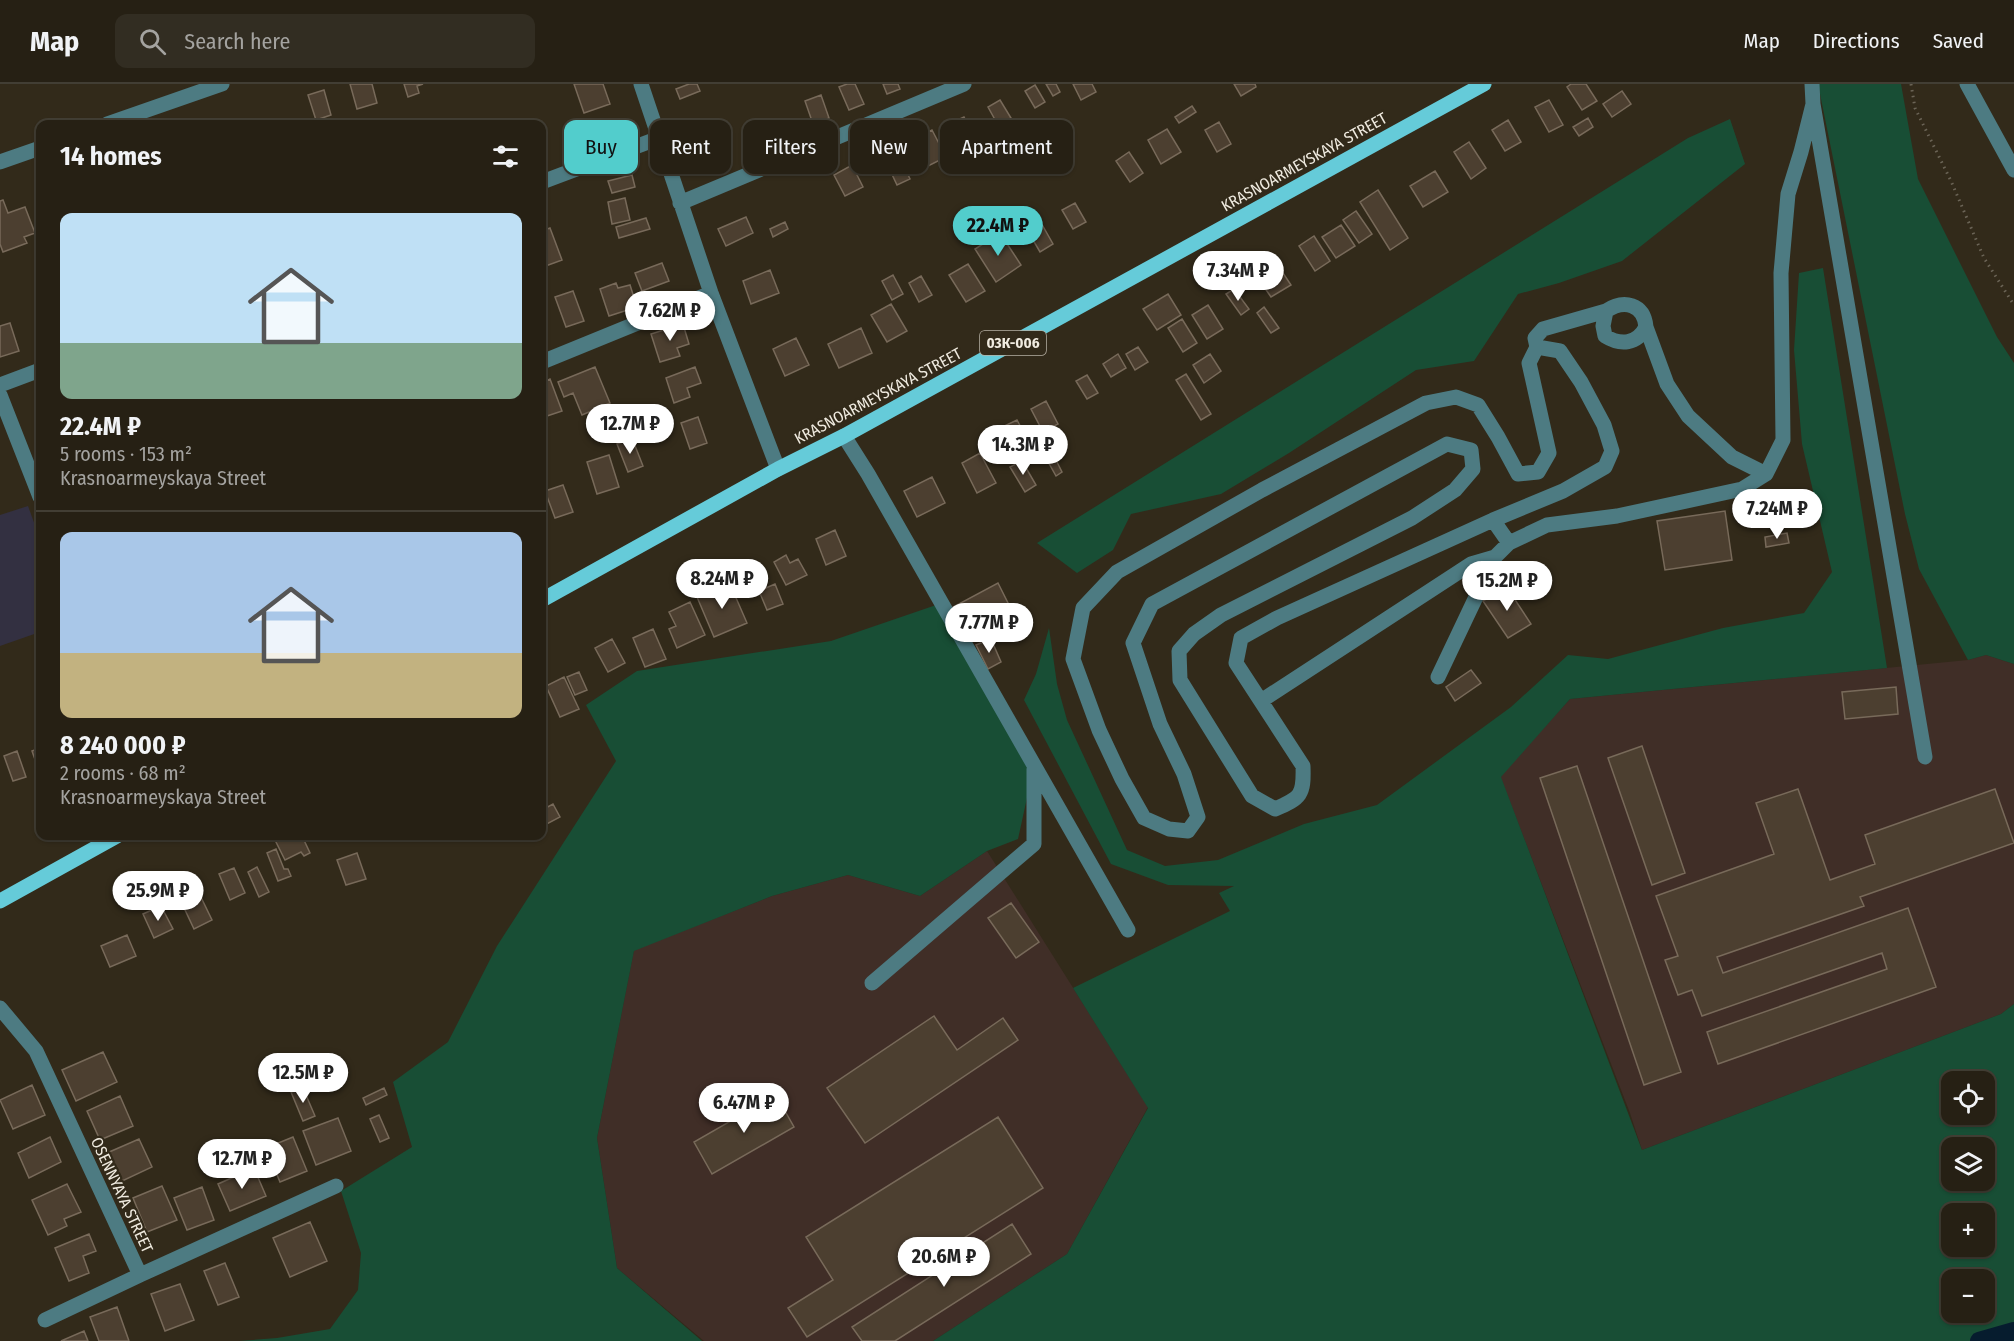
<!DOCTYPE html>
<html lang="en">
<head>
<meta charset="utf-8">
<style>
  :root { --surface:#262014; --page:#322d22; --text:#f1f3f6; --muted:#a4a3a0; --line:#423e34; --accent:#52cdcc }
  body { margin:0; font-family:"Fira Sans Condensed",sans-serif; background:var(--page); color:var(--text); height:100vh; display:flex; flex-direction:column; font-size:22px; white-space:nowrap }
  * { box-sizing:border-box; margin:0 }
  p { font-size:20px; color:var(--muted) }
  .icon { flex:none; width:33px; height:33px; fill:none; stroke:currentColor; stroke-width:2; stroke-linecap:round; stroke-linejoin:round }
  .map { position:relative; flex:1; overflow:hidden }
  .side { position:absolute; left:36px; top:36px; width:510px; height:720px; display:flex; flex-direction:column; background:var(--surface); border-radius:12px; box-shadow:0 2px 4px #0004,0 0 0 2px var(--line) }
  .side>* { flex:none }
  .banner { position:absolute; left:564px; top:36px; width:570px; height:54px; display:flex; gap:12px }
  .buttons { position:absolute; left:1941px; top:987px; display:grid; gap:12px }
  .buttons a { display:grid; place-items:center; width:54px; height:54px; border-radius:12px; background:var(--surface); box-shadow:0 2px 4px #0004,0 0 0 2px var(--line); font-size:30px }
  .price { position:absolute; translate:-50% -51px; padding:0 14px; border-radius:21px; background:#fff; color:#222; font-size:20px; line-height:39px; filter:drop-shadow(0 2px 3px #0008) }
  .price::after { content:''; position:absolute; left:50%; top:36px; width:18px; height:14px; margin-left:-9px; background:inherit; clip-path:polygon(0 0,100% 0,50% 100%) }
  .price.active { background:var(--accent); color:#111 }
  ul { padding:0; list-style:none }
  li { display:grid; align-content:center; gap:12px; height:318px; padding:0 24px }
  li+li { border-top:2px solid var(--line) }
  li span { display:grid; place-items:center; height:186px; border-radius:12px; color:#555 }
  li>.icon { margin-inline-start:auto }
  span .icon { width:108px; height:108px; fill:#fffc; stroke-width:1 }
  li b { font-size:26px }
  h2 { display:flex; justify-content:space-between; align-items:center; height:72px; padding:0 24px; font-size:26px }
  .pill { padding:0 21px; border-radius:12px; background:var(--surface); box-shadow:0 2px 4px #0004,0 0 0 2px var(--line); font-size:21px; line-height:54px }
  .pill.active { background:var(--accent); color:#111 }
  header { display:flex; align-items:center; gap:36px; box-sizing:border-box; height:84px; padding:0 30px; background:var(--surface); border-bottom:2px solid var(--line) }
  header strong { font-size:28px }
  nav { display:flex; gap:33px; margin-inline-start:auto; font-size:21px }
  .search { width:420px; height:54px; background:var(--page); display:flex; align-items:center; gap:15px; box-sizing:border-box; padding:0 21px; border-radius:12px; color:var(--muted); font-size:22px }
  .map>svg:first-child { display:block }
  .industrial { fill:#402e27 }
  .education { fill:#333041 }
  .green { fill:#184e35; fill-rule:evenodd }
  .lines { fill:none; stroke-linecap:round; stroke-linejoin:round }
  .canal { stroke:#061c2e; stroke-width:18 }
  .building { fill:#4c3f30; stroke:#786a5a; stroke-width:1.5 }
  .path { stroke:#6b6456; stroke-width:3; stroke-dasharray:1.5 4.5; stroke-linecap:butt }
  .minor { stroke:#4d7b82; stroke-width:15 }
  .major { stroke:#65cbd9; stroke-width:15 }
  .labels { text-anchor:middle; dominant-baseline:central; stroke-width:4.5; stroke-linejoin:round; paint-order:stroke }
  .shield { fill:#322a1a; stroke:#b7b1a5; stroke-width:1.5 }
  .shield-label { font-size:15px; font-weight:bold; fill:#f0ebe0 }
  .street-label { font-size:16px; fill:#f0ebe0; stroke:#322a1a }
</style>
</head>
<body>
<header>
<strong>Map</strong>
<div class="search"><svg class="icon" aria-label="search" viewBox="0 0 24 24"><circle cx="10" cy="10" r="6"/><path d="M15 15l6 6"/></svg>Search here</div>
<nav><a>Map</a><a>Directions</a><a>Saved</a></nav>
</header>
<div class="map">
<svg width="2014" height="1257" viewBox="0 0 2014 1257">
  <rect width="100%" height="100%" fill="#322a1a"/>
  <path class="industrial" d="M1986 571 2014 580V920L2001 930 1642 1066 1630 1029 1500 692 1570 615 1968 576Z
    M987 767 1148 1023 1067 1170 933 1257H704L617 1184 597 1054 634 866 772 812 848 791 920 812Z"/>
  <path class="education" d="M28 422 40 455V548L0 562V431Z"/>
  <path class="green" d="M1818 0H1901L1918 95 1997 253 2014 279V580L1986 571 1968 576 1919 485 1905 430Z
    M1730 35 1745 80 1622 177 1559 199 1518 210 1474 277 1416 286 1289 369 1221 410 1131 430 1113 466 1077 489 1037 459 1688 54Z
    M1823 184 1887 584 1570 615 1501 693 1642 1066 2001 930 2014 920V1257H933L1067 1170 1148 1024 1073 904 1230 827 1219 809 1234 802 1168 801 1111 780 1024 616 1036 590 1049 544 1057 600 1067 636 1127 766 1165 782 1218 776 1304 740 1377 721 1511 623 1568 571 1608 575 1723 544 1804 529 1832 488 1802 360 1794 266 1799 189ZM1952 998H1984V1030H1952ZM1952 1064H1984V1096H1952ZM1952 1130H1984V1162H1952ZM1952 1196H1984V1228H1952Z
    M942 519 1034 682 1018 755 987 767 920 812 848 791 772 812 634 867 597 1054 617 1184 702 1257H239L277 1254 330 1245 358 1206 361 1169 341 1107 412 1063 393 998 448 958 497 862 616 677 586 621 637 587 831 557Z"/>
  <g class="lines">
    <path class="canal" d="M1979 1257 2014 1247"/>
  </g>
  <path class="building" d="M350 0H372L377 19 357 25Z
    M404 0H423L417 2 419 9 408 13Z
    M574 0H603L610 20 584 29Z
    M689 0H697L700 7 680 15 676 5Z
    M847 0H855L864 20 849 26 839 3Z
    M883 0H898L900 5 887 10Z
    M1046 0H1056L1060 8 1053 12Z
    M1073 0H1092L1096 8 1081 16Z
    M1234 0H1255L1256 3 1241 12Z
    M1571 0H1586L1597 17 1582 26 1567 3Z
    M1035 1 1045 18 1035 24 1025 7Z
    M324 6 331 31 316 36 308 11Z
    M1622 7 1631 20 1612 33 1603 20Z
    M821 11 829 34 813 40 805 17Z
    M1000 16 1011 34 998 41 988 23Z
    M1549 16 1563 41 1549 48 1535 23Z
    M1192 22 1196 28 1179 39 1175 33Z
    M964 33 974 52 963 58 953 38Z
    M1588 34 1593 43 1579 52 1573 43Z
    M1508 36 1521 58 1505 67 1492 46Z
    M1219 38 1231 60 1217 68 1205 46Z
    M715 41 722 55 700 65 694 50Z
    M1167 45 1181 68 1161 80 1148 56Z
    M932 46 946 73 928 82 914 55Z
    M751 47 757 61 749 64 743 50Z
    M1469 58 1486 84 1471 95 1454 68Z
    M894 61 910 95 897 101 881 67Z
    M1129 68 1143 89 1130 98 1116 77Z
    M852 81 863 103 845 112 834 91Z
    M1435 87 1448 108 1423 123 1410 102Z
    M632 91 635 103 612 109 608 97Z
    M1378 106 1408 154 1390 166 1360 118Z
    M625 114 630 136 612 140 608 118Z
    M3 116 8 129 25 123 35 149 24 153 27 159 3 168 0 160V117Z
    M1075 119 1086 138 1073 145 1062 126Z
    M1356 127 1372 150 1359 159 1343 136Z
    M746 133 753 149 726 162 718 145Z
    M646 134 650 145 619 154 616 143Z
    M1040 137 1053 160 1040 168 1026 144Z
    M785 138 788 145 773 153 770 145Z
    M1341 141 1355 162 1336 174 1322 153Z
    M550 144 562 176 543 183 542 147Z
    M1000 149 1021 181 996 198 975 165Z
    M1314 152 1330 177 1315 187 1299 162Z
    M1275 177 1291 201 1271 213 1255 190Z
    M662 179 669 197 642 207 635 189Z
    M968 180 985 207 966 218 949 191Z
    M770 186 779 209 751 220 743 197Z
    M893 191 903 210 892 216 882 197Z
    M921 192 932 211 919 218 909 199Z
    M616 199 618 204 630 201 637 223 609 232 600 205Z
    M1234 205 1249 225 1241 231 1226 210Z
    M573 207 584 237 566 243 555 213Z
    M1168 210 1181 231 1157 246 1143 225Z
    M891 220 907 247 887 258 871 231Z
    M1208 221 1223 245 1207 255 1192 231Z
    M1264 223 1279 244 1271 249 1257 229Z
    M1182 235 1197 259 1183 268 1168 244Z
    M10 239 19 267 0 273V242Z
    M683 240 689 260 677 264 680 272 660 278 651 250Z
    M861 244 872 269 839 284 828 260Z
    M796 254 809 281 785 292 773 265Z
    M1138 263 1148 278 1135 286 1126 270Z
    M1118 270 1126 284 1111 293 1103 280Z
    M1210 270 1221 287 1204 299 1193 281Z
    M595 283 610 319 582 331 573 309 564 313 558 298Z
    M695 283 701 299 687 304 690 313 674 319 666 294Z
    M1186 290 1211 330 1201 336 1176 296Z
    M1087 291 1098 309 1087 315 1076 297Z
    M550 295 562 327 544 333 542 326V299Z
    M1046 317 1058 340 1043 348 1031 325Z
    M698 333 707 359 690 365 681 339Z
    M1017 336 1031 362 1012 372 998 345Z
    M632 354 643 382 628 388 617 360Z
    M980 369 996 399 977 409 962 379Z
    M1053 370 1062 388 1056 392 1046 374Z
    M609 371 619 403 597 410 587 378Z
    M1022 377 1036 401 1025 408 1010 383Z
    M932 393 945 419 917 433 904 407Z
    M563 401 573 428 555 434 545 407Z
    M1725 427 1732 476 1665 486 1657 437Z
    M835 446 846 472 826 481 816 455Z
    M1787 449 1789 459 1766 463 1765 453Z
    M786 471 790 479 798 475 807 491 786 501 774 478Z
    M998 499 1009 521 966 543 955 522Z
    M730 500 747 539 714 553 697 513Z
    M775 500 783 520 767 526 759 507Z
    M1506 502 1531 540 1508 554 1483 517Z
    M690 518 705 551 677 564 669 545 676 542 669 528Z
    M653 545 666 575 645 583 633 554Z
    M612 555 625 579 608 588 595 564Z
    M991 555 1001 578 988 585 976 561Z
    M1471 586 1481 599 1455 617 1446 603Z
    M579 588 587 606 575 611 567 593Z
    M564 593 579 625 560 633 546 602Z
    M1896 603 1898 630 1845 635 1842 608Z
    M1642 662 1685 789 1652 801 1608 674Z
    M40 664V687H39L32 667Z
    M17 667 26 693 13 697 4 672Z
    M1577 682 1681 988 1644 1001 1540 694Z
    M1798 705 1830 796 1875 780 1865 751 1995 705 2014 759 1860 813 1864 822 1717 873 1723 889 1908 824 1936 903 1718 980 1707 948 1887 885 1882 869 1702 932 1692 906 1678 911 1665 876 1678 872 1656 812 1774 770 1756 719Z
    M553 720 560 733 543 742 542 738V726Z
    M283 752H302L310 769 304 772 301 768 285 776 275 756Z
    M276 765 284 785H288L291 792 278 797 267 769Z
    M357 769 366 795 346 801 337 776Z
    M257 783 269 808 259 813 248 788Z
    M234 784 245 809 230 816 219 790Z
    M196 803 212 836 194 845 178 811Z
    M1011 819 1039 858 1016 874 988 834Z
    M161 822 173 845 154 854 143 830Z
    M127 851 136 872 110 883 101 862Z
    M934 932 957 966 1003 934 1018 956 865 1059 827 1004Z
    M103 968 117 998 76 1017 62 986Z
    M32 1001 45 1031 13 1045 0 1016Z
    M303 1004 315 1032 303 1037 291 1008Z
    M384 1004 387 1011 366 1021 363 1014Z
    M776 1011 794 1043 712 1090 694 1058Z
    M120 1012 133 1042 100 1056 87 1027Z
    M379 1031 389 1054 380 1058 370 1035Z
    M998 1033 1043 1104 807 1253 788 1224 833 1196 806 1153Z
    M338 1034 351 1067 316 1081 303 1047Z
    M50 1053 61 1078 29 1094 18 1069Z
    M293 1053 307 1087 280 1098 266 1064Z
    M139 1055 152 1083 120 1098 107 1069Z
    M254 1084 266 1112 230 1127 218 1100Z
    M67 1100 81 1128 64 1135 67 1142 48 1151 32 1116Z
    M162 1102 177 1136 147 1148 133 1114Z
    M202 1103 214 1136 187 1146 174 1114Z
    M310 1138 327 1177 290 1193 273 1154Z
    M1012 1140 1031 1170 895 1257H862L852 1243Z
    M89 1150 96 1167 83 1172 89 1189 69 1197 55 1164Z
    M225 1179 239 1213 218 1221 204 1187Z
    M180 1200 194 1236 165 1247 151 1210Z
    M117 1223 129 1257H99L90 1233Z
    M84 1247 88 1257H61Z"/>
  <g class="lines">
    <path class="path" d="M1911 0 1915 24 1951 97 1984 174 2014 221"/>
    <path class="minor" d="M641 0 711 209 778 385
      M1812 0 1813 20 1925 673
      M1967 0 2014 86
      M107 40 222 0
      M0 78 40 64
      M542 98 659 54
      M680 119 964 0
      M1606 227 1603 242 1605 252C1621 262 1637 260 1646 243
      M1537 263 1535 254 1543 245 1606 227C1624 215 1644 220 1646 243L1667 300 1688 332 1732 373 1766 390
      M542 278 711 209
      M0 301 40 286
      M0 311 40 413
      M844 352 868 390 1128 846
      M1493 436 1277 534 1241 554 1236 579 1303 682C1304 711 1301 714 1275 725L1252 712 1180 596 1179 567 1194 550 1221 531 1412 434 1455 406 1473 385 1471 366 1447 360 1152 520 1133 559 1160 640 1184 690 1198 733 1188 747 1169 745 1144 734 1122 695 1099 646 1073 575 1083 524 1117 488 1262 406 1426 319 1456 313 1478 321 1498 353 1518 390 1538 388 1549 369 1529 279 1537 263 1560 267 1581 298 1604 341 1612 367 1605 383 1563 407 1493 436 1509 459
      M1438 593 1495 473 1509 459 1547 441 1617 432 1742 405 1766 390 1783 356 1781 189 1788 110 1801 68 1813 20
      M1261 617 1471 480 1495 473
      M872 899 1034 760V685
      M0 924 36 967 140 1191 336 1102
      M45 1236 140 1191"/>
    <path class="major" d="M542 516 778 385 844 352 1484 0
      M0 817 117 752"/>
  </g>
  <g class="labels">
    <rect class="shield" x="980" y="247" width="66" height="24" rx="4.5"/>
    <g class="shield-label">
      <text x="1013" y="259">03К-006</text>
    </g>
    <g class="street-label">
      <text transform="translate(1304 78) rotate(-29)">KRASNOARMEYSKAYA STREET</text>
      <text transform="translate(878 312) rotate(-28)">KRASNOARMEYSKAYA STREET</text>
      <text transform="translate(122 1111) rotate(65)">OSENNYAYA STREET</text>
    </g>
  </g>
</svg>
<div class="buttons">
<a><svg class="icon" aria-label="locate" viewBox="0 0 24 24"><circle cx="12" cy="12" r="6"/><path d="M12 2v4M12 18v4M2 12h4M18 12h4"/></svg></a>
<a><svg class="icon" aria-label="layers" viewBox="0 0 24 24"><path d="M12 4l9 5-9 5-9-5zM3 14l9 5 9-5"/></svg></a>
<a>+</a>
<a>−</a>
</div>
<b class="price active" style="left:998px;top:173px">22.4M ₽</b>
<b class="price" style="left:1238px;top:218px">7.34M ₽</b>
<b class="price" style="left:670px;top:258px">7.62M ₽</b>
<b class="price" style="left:630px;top:371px">12.7M ₽</b>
<b class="price" style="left:1023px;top:392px">14.3M ₽</b>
<b class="price" style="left:1777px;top:456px">7.24M ₽</b>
<b class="price" style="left:722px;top:526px">8.24M ₽</b>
<b class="price" style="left:1507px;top:528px">15.2M ₽</b>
<b class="price" style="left:989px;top:570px">7.77M ₽</b>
<b class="price" style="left:158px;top:838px">25.9M ₽</b>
<b class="price" style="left:303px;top:1020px">12.5M ₽</b>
<b class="price" style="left:744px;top:1050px">6.47M ₽</b>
<b class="price" style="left:242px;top:1106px">12.7M ₽</b>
<b class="price" style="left:944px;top:1204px">20.6M ₽</b>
<div class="banner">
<a class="pill active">Buy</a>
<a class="pill">Rent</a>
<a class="pill">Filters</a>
<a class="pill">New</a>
<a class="pill">Apartment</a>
</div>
<section class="side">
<h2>14 homes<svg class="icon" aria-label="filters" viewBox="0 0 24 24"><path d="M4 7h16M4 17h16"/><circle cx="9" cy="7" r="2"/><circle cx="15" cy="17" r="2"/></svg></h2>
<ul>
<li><span style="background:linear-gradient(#bfe0f5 70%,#7fa58c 0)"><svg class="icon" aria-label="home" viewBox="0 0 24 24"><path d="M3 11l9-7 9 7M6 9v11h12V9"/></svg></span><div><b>22.4M ₽</b><p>5 rooms · 153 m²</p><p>Krasnoarmeyskaya Street</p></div></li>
<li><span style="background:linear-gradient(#a9c7e8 65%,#c2b280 0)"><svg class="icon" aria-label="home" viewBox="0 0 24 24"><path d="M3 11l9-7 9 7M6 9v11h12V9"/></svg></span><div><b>8 240 000 ₽</b><p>2 rooms · 68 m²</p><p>Krasnoarmeyskaya Street</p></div></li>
</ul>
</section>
</div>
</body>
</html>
